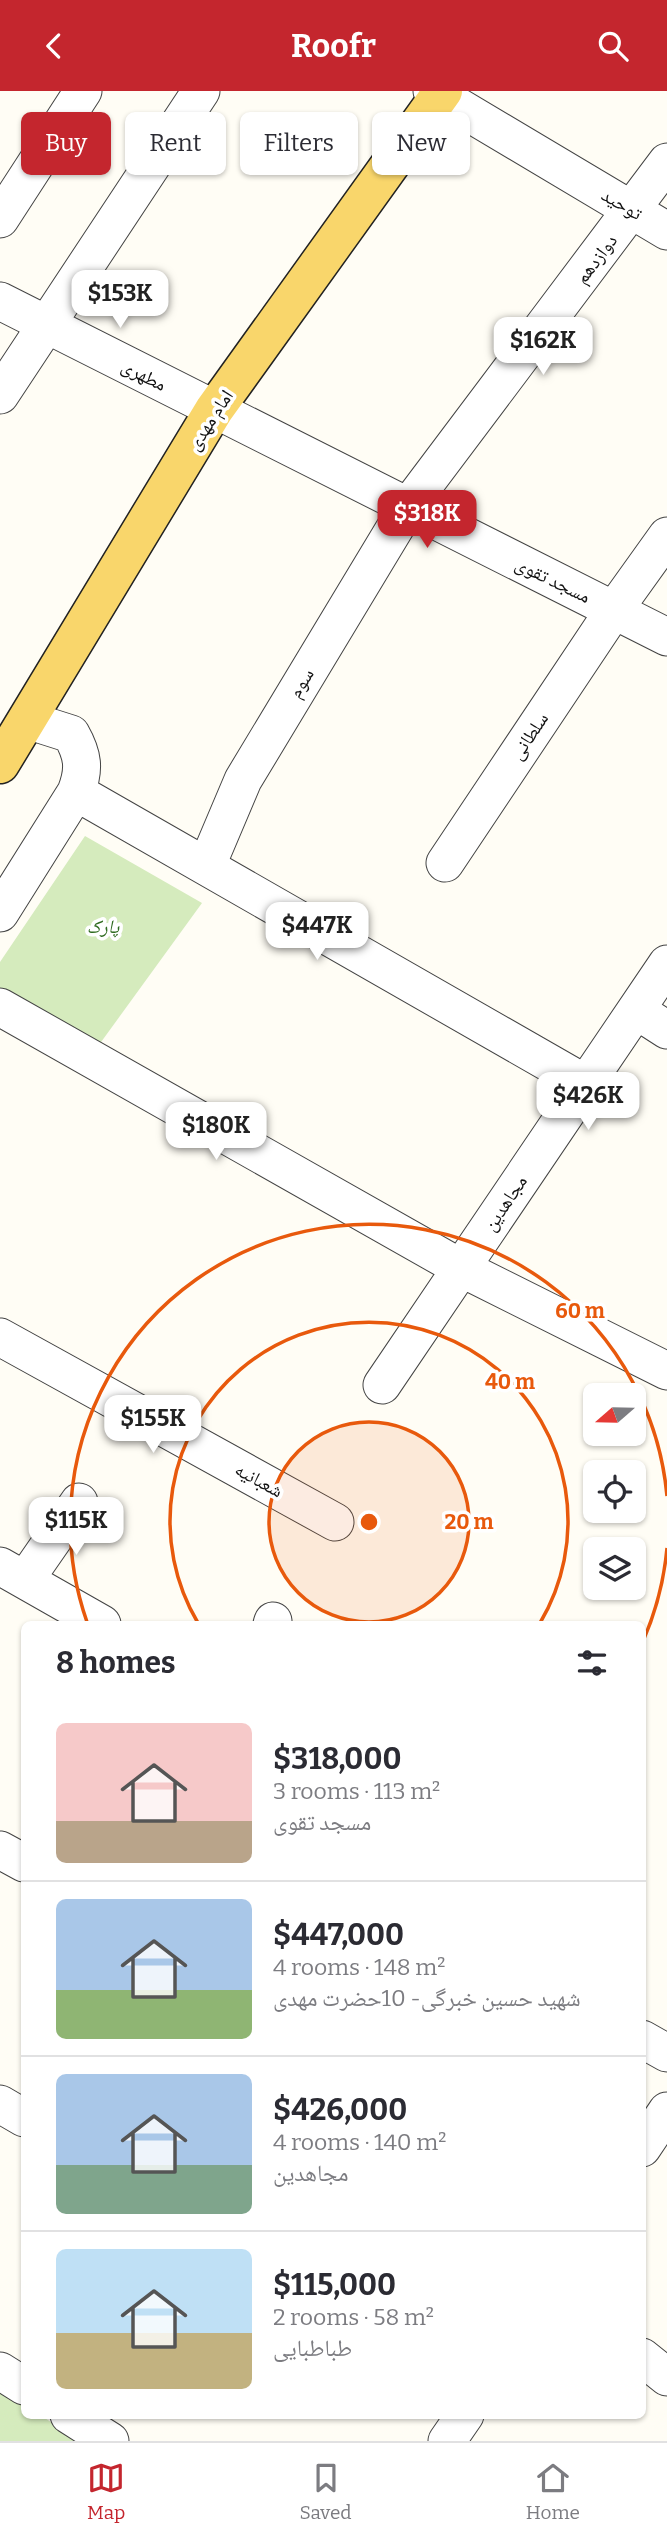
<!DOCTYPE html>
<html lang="en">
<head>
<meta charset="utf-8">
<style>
  :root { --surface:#fff; --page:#f7f7f7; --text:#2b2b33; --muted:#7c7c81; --line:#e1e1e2; --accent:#c4262e }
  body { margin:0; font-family:Bitter,"Noto Naskh Arabic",serif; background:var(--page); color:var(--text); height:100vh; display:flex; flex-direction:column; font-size:26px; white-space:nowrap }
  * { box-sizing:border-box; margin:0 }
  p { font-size:23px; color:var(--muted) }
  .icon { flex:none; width:38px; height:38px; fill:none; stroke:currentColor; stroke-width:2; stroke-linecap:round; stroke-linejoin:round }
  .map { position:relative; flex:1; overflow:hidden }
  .panel { position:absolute; left:21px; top:1530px; width:625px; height:798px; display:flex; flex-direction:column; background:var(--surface); border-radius:10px; box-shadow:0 2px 5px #0004 }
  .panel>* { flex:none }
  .hud { position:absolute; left:21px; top:21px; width:626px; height:63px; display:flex; gap:14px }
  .needle { width:46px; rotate:250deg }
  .fabs { position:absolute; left:583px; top:1292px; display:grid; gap:14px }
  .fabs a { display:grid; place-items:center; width:63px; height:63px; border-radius:10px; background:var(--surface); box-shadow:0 2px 5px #0004; font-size:35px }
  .price { position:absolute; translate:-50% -60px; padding:0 16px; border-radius:14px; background:#fff; color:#222; font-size:23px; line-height:46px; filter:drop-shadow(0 2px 4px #0008) }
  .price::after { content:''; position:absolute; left:50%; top:42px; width:21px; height:16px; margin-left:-10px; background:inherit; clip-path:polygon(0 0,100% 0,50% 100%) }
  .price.active { background:var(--accent); color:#fff }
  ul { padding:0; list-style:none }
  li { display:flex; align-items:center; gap:21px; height:175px; padding:0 35px }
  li+li { border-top:2px solid var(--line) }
  li span { display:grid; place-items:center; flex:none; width:196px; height:140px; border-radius:10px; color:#555 }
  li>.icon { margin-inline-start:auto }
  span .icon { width:84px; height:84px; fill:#fffc; stroke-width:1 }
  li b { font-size:30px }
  h2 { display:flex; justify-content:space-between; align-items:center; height:84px; padding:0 35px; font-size:30px }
  .chip { padding:0 24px; border-radius:10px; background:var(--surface); box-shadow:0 2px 5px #0004; font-size:24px; line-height:63px }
  .chip.active { background:var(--accent); color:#fff }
  header { display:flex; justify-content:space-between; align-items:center; height:91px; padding:0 35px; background:var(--accent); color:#fff; font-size:32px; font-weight:700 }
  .tabs { display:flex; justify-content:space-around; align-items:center; height:98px; border-top:2px solid var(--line); background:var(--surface); font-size:19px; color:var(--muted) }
  .tabs a { display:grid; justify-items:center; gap:4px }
  .tabs .active { color:var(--accent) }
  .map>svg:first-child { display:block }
  .green { fill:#d5ebbd }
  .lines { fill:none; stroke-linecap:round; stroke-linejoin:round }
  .minor-casing { stroke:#444; stroke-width:39 }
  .major-casing { stroke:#222; stroke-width:41 }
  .minor { stroke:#fff; stroke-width:37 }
  .major { stroke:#f9d66b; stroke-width:38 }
  .ring { fill:none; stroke:#e8590c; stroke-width:3.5 }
  .labels { text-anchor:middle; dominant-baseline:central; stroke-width:7; stroke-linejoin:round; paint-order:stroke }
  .street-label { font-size:19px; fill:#111; stroke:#fff }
  .park-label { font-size:19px; font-style:italic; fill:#2f6b1f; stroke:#fff }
  .centre { fill:#e8590c; stroke:#fff; stroke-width:3.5 }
  .ring-label { font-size:21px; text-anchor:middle; font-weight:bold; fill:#e8590c; stroke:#fff; stroke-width:7; stroke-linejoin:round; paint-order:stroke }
</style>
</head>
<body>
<header><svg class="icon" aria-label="back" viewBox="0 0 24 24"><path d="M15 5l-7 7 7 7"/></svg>Roofr<svg class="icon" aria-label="search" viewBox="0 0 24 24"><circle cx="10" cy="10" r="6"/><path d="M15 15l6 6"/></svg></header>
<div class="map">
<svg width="667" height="2350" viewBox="0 0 667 2350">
  <rect width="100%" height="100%" fill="#fffdf5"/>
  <path class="green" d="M85 745 202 812 96 958 0 906V871Z
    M0 2299 24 2314V2324H40L81 2350H0Z"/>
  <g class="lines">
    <defs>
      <path id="minor" d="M432 0 667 140
        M0 128 83 0
        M0 210 667 546
        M0 304 201 0
        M76 701 586 993
        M445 772 614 519 667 445
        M207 774 243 689 407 417 667 71
        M0 822 76 701C85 678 83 664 71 643L27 629
        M0 916 461 1177 667 1280
        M636 919 667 939
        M0 1246 335 1431
        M382 1294 667 873
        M0 1475 102 1533
        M25 1489 79 1411
        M272 1533 273 1530
        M0 1759 24 1772
        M642 1948 667 1962
        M0 2013 24 2027
        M642 2057 667 2020
        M642 2266 667 2286
        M0 2280 24 2295
        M69 2324 110 2350
        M447 2350 465 2324"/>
      <path id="major" d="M0 673 214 319 443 0"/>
    </defs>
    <use href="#minor" class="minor-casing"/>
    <use href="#major" class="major-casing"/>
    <use href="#minor" class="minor"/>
    <use href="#major" class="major"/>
  </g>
  <circle cx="369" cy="1431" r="100" fill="#e8590c" fill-opacity=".12"/>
  <g class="ring">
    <circle cx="369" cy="1431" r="100"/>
    <path d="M198 1532A199 199 0 1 1 540 1532"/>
    <path d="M667 1457A299 299 0 0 1 643 1550M87 1531A299 299 0 1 1 667 1405"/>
  </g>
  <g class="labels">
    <g class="street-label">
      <text transform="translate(622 113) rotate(31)">توحید</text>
      <text transform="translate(596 168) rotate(-53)">دوازدهم</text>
      <text transform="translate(144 284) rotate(27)">مطهری</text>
      <text transform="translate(210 329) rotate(-57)">امام مهدی</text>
      <text transform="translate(553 489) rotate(26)">مسجد تقوی</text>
      <text transform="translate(301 592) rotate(-59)">سوم</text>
      <text transform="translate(529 645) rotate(-56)">سلطانی</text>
      <text transform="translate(505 1112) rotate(-56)">مجاهدین</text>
      <text transform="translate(259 1389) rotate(29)">شعبانیه</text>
    </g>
    <g class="park-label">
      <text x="103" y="835">پارک</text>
    </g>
  </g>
  <circle cx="369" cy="1431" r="10" class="centre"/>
  <g class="ring-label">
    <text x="580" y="1227">60 m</text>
    <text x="510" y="1298">40 m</text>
    <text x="469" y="1438">20 m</text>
  </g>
</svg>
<div class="fabs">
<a><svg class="needle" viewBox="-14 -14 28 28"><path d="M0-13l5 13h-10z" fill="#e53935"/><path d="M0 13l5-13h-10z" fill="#7c7c81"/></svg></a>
<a><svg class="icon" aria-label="locate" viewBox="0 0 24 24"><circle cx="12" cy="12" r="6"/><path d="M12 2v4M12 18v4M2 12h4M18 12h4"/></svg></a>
<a><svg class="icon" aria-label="layers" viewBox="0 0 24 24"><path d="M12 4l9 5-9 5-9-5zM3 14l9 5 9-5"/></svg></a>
</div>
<b class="price" style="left:120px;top:239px">$153K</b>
<b class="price" style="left:543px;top:286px">$162K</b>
<b class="price active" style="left:427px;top:459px">$318K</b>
<b class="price" style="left:317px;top:871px">$447K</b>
<b class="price" style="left:588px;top:1041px">$426K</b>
<b class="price" style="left:216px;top:1071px">$180K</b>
<b class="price" style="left:153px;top:1364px">$155K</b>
<b class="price" style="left:76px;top:1466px">$115K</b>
<div class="hud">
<a class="chip active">Buy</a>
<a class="chip">Rent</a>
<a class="chip">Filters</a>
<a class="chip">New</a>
</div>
<section class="panel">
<h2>8 homes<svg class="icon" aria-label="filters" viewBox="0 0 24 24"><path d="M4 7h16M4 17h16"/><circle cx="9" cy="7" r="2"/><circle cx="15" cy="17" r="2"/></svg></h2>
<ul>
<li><span style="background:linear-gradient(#f6c9c9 70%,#b9a48a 0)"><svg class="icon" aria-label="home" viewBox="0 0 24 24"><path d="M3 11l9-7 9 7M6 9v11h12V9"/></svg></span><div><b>$318,000</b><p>3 rooms · 113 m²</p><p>مسجد تقوی</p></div></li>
<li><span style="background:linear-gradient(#a9c7e8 65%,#8fb573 0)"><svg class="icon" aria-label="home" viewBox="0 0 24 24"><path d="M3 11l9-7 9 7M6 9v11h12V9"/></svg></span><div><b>$447,000</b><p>4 rooms · 148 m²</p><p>شهید حسین خبرگی- 10حضرت مهدی</p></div></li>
<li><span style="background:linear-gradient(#a9c7e8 65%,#7fa58c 0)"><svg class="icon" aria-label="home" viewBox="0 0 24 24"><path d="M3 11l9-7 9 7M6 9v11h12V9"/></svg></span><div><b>$426,000</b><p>4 rooms · 140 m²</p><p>مجاهدین</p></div></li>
<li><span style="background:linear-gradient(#bfe0f5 60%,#c2b280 0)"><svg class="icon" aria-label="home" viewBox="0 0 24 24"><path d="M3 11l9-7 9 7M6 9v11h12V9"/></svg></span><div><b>$115,000</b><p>2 rooms · 58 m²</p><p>طباطبایی</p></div></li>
</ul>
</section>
</div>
<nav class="tabs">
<a class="active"><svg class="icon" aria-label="map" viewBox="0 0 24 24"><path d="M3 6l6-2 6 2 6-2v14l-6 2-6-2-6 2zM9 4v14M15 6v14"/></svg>Map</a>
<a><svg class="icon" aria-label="saved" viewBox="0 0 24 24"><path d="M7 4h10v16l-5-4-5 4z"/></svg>Saved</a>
<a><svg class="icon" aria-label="home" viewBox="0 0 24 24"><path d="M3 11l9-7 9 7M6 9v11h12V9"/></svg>Home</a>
</nav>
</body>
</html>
